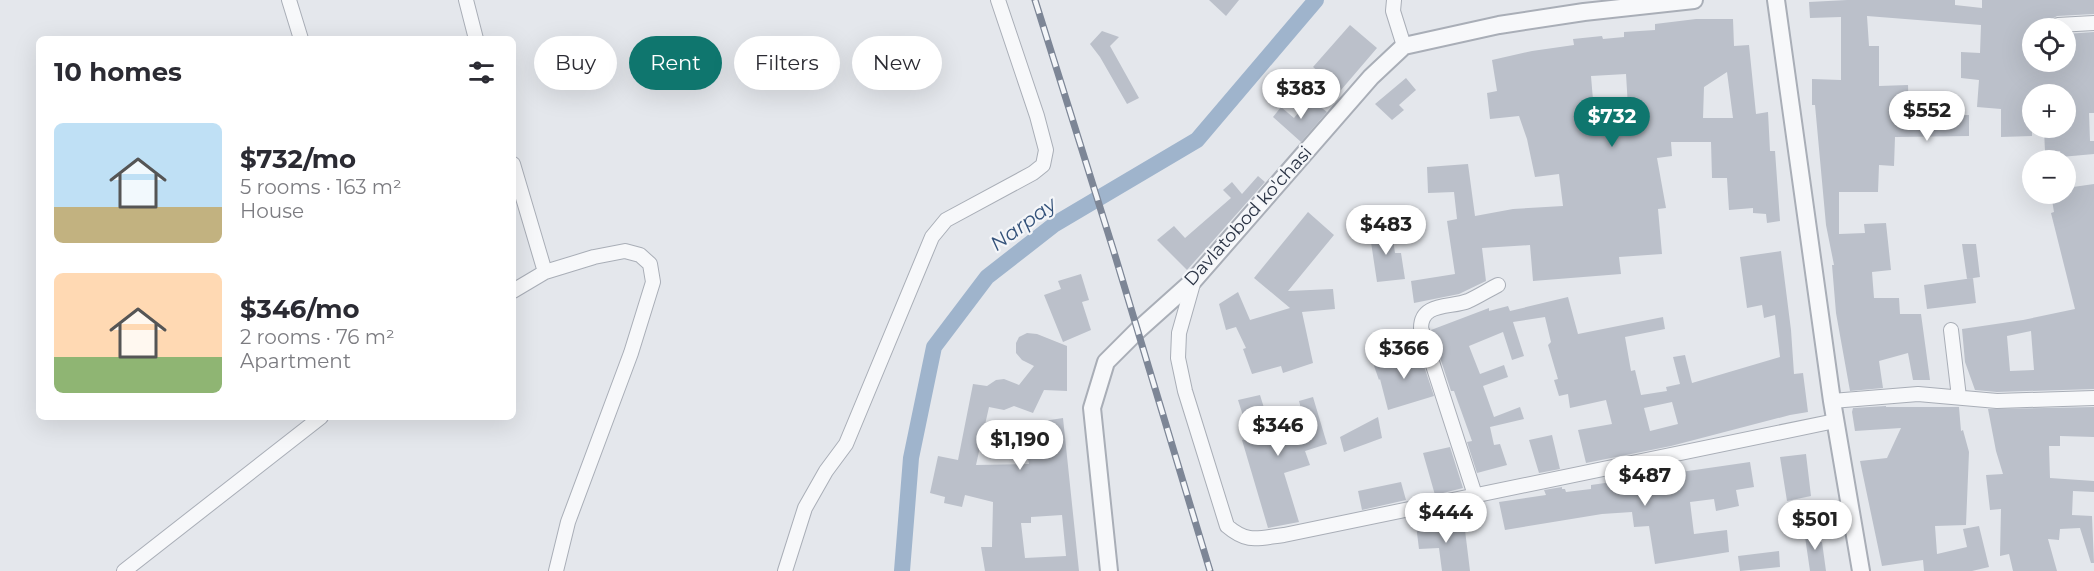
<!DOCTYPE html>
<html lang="en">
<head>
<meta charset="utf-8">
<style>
  :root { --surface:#fff; --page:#f7f7f7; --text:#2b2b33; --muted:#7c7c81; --accent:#0f766e }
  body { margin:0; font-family:Montserrat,sans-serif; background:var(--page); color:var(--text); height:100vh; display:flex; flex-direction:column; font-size:22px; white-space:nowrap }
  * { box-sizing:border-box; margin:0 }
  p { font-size:20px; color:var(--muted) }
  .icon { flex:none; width:33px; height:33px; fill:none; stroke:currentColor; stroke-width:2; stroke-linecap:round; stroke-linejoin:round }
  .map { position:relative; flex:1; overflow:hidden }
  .details { position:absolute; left:36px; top:36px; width:480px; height:384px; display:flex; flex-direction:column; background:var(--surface); border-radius:9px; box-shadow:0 6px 24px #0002 }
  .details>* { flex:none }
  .hud { position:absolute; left:534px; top:36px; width:570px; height:54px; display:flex; gap:12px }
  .tools { position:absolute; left:2022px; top:18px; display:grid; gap:12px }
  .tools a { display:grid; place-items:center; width:54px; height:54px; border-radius:50%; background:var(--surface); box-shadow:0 6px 24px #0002; font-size:30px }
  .price { position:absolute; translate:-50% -51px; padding:0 14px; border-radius:21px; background:#fff; color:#222; font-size:20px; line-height:39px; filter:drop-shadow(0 2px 3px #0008) }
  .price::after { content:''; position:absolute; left:50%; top:36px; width:18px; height:14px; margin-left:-9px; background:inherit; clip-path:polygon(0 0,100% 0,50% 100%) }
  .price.on { background:var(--accent); color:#fff }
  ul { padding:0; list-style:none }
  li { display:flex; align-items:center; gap:18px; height:150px; padding:0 18px }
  li span { display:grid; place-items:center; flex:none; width:168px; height:120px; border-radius:9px; color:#555 }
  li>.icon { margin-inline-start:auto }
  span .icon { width:72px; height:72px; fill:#fffc; stroke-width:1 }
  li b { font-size:26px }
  h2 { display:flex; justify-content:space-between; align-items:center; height:72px; padding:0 18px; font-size:26px }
  .pill { padding:0 21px; border-radius:27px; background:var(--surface); box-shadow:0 6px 24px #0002; font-size:21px; line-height:54px }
  .pill.on { background:var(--accent); color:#fff }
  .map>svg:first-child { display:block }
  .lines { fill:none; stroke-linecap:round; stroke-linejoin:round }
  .canal { stroke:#9fb4cc; stroke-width:16 }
  .building { fill:#bbc0ca; fill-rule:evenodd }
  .minor-casing { stroke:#a9aeb7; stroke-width:16 }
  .tertiary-casing { stroke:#a9aeb7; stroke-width:20 }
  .minor { stroke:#f7f8fa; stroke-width:14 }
  .tertiary { stroke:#f7f8fa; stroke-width:16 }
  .rail-casing { stroke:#7d8696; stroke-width:7 }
  .rail { stroke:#f4f6f9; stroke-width:4.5; stroke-dasharray:14; stroke-linecap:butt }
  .labels { text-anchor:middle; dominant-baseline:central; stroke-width:4.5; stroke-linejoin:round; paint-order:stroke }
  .street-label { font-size:18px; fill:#2b3445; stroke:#f4f6f9 }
  .water-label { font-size:20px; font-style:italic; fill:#34527a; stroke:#f4f6f9 }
</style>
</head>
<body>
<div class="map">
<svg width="2094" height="571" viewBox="0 0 2094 571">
  <rect width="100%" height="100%" fill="#e4e7ec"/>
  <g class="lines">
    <path class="canal" d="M902 571 911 458 934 347 987 277 1055 224 1197 140 1316 0"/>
  </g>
  <path class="building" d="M1209 0H1239L1226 16Z
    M1847 0H1955V5L1982 8V0H2094V14L2057 16 2050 20V28H2032V62H2066V34L2094 32V113H2089L2090 141H2094V154L2061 157 2060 151 2045 152 2044 128H2066V94H2032V136L2001 137V109L1977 107 1979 80 1961 78V52L1980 53 1981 25 1867 16 1869 46H1879V86L1908 85 1909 116 1969 115V136L1895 137 1894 166 1879 165 1878 192H1839V234L1865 233 1864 224 1886 223 1891 270 1872 272 1874 298H1899L1900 314H1921L1930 380H1913L1908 353 1879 361 1883 388 1850 391 1836 313 1832 265H1834L1826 225 1815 105H1812V79L1841 80V17L1810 18 1809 2Z
    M1696 19H1733L1734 46 1749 45 1756 114 1768 112 1770 151H1775L1780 221 1767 223 1766 214 1753 213V208L1729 210 1727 178H1712L1711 142H1671L1672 156 1657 158 1666 208 1658 209 1662 254 1619 257 1621 274 1533 281 1530 245 1482 248 1486 281 1459 294 1414 303 1411 281 1455 274 1447 221 1457 219 1454 192 1428 193 1427 167 1468 164 1475 216 1513 209 1563 206 1559 174 1535 177 1527 139 1519 116 1490 119 1487 93 1497 91 1492 60 1532 51 1574 45 1573 39 1602 36 1603 39 1624 37V32L1655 30V24ZM1727 72 1733 118H1703L1704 87ZM1626 74 1628 107 1594 112 1591 76Z
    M1350 25 1377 48 1341 90 1313 67Z
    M1102 31 1119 37 1110 46 1139 98 1127 104 1100 57 1090 44Z
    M1406 78 1416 90 1399 105 1404 110 1392 120 1375 104Z
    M1310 99 1327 112 1301 142 1273 117 1281 107 1294 118Z
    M1258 176 1265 182 1187 270 1157 240 1174 226 1185 238 1231 198 1223 190 1232 182 1242 194Z
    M2094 184V389L1997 392 1975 390 1965 362 1962 329 2023 320 2075 309 2051 213 2054 212 2051 194H2066V188ZM2031 331 2034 370 2010 371 2007 336Z
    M1308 212 1334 235 1288 291 1333 289 1335 309 1302 312 1313 363 1283 373 1281 366 1252 374 1243 349 1246 348 1236 327 1226 330 1219 304 1238 292 1250 320 1290 308 1254 278Z
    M1391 226 1395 253H1401L1405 279 1377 282 1369 229Z
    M1962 244H1976L1980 277 1967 279Z
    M1781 251 1791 330 1794 374 1803 373 1808 412 1790 415 1671 446 1586 463 1578 430 1612 424 1606 400 1570 408 1568 394 1559 396 1554 380 1558 379 1548 345 1551 342 1545 317 1513 322 1524 356 1512 360 1503 332 1469 346 1480 374 1504 365 1508 377 1483 386 1494 417 1520 407 1524 419 1490 427 1494 445 1500 444 1507 465 1477 473 1467 442 1472 441 1454 391H1451L1431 330 1489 308V311L1508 306 1510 311 1568 297 1578 334 1663 317 1665 329 1625 337 1631 371 1635 370 1641 395 1667 391 1666 387 1680 384 1673 357 1685 355 1692 383 1780 357 1775 315 1764 318 1762 305 1747 308 1740 257ZM1672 402 1678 424 1650 431 1644 408Z
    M1081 274 1089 300 1082 302 1091 330 1063 342 1044 295 1061 289 1058 281Z
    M1973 278 1976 303 1927 309 1924 285Z
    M1027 333 1037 334 1067 346V391L1044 390 1033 413 1014 406 1004 410 989 407 976 465 1029 464 1027 452 1040 450 1037 422 1063 418 1079 571H985L981 547H992L993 502 965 495 962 507 944 503 945 497 930 493 938 456 958 460 973 384 987 386 996 380 1004 379 1019 385 1034 366 1022 360 1016 353V343L1019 337ZM1062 515 1066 556 1025 558 1021 523H1031V517Z
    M1419 351 1434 396 1388 410 1380 379 1379 380 1373 363Z
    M1260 395 1274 440 1307 430 1299 401 1313 397 1327 444 1305 451 1310 465 1284 473 1299 522 1268 528 1242 440 1250 438 1238 400Z
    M1886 406V407H1959L1961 431 1963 430 1969 452 1966 525 1935 526 1937 554 1967 547 1963 529 1979 526 1989 567 1972 571H1924L1923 560 1882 566 1860 461 1887 458 1901 428 1855 431 1852 412 1853 408Z
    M2094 407V437L2060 436V446H2049L2050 478 2094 481V492L2073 491 2072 515 2092 516 2094 563H2091L2080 528 2060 529 2059 540 2048 539 2057 571H2013L2009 554 2000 556 2001 509 1990 510 1986 475 2003 474 1996 451 1988 409Z
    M1378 417 1382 438 1344 452 1340 437Z
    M1552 435 1560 469 1539 473 1529 440Z
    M1450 447 1463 488 1435 495 1423 453Z
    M1806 454 1811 496 1787 501 1780 457Z
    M1750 462 1754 487 1736 490 1739 506 1716 511 1714 499 1690 502 1694 534 1727 530 1729 552 1655 564 1649 526 1634 527 1632 512 1602 514 1505 530 1499 502 1546 495 1544 490 1562 487V489H1565L1566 492 1591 489V485Z
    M1401 482 1406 500 1362 510 1358 491Z
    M1464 522 1470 571H1442L1439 548 1419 549 1416 525Z
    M1816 528 1819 542H1822L1826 571H1810L1804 530Z
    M1779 551 1780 567 1740 571 1738 556Z"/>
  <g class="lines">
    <defs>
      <path id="minor" d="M289 0 301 39
        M466 0 476 39
        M1394 0 1393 11 1404 46
        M2058 25 2094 23
        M513 164 545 272 513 291
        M545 272 594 257 625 251 640 255 650 264 653 282 631 353 568 522 556 571
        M1194 280 1179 333 1178 358 1185 391 1227 526C1248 544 1258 538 1284 535L1835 421
        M1951 330 1959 397
        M1832 401 1918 394 1997 401 2094 398
        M1475 495 1421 328C1421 302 1451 308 1468 301 1479 296 1488 290 1498 285
        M124 571 321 417
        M785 571 805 508 826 471 846 444 932 237 946 220 1033 173 1043 165 1046 150 1037 116 998 0"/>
      <path id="tertiary" d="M1776 0 1832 401 1861 571
        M1109 571 1092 408 1106 362 1137 331 1194 280 1371 77 1404 46 1499 25 1584 12 1694 0"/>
    </defs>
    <use href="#minor" class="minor-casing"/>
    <use href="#tertiary" class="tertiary-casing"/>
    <use href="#minor" class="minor"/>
    <use href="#tertiary" class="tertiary"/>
    <defs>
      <path id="rail" d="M1035 0 1114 252 1210 571"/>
    </defs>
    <use href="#rail" class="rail-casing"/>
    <use href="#rail" class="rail"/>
  </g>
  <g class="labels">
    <g class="street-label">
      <text transform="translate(1248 216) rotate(-48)">Davlatobod ko'chasi</text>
    </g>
    <g class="water-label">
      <text transform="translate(1023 224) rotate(-36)">Narpay</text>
    </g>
  </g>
</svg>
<div class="tools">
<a><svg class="icon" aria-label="locate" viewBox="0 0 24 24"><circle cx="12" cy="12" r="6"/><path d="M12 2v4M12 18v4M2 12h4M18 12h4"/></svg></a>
<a>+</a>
<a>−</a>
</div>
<b class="price" style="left:1301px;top:120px">$383</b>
<b class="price" style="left:1927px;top:142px">$552</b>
<b class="price on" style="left:1612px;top:148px">$732</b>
<b class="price" style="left:1386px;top:256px">$483</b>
<b class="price" style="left:1404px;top:380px">$366</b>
<b class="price" style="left:1278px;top:457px">$346</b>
<b class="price" style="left:1020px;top:471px">$1,190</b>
<b class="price" style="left:1645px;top:507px">$487</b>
<b class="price" style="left:1446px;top:544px">$444</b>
<b class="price" style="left:1815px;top:551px">$501</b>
<div class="hud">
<a class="pill">Buy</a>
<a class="pill on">Rent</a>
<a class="pill">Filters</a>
<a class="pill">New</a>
</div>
<section class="details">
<h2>10 homes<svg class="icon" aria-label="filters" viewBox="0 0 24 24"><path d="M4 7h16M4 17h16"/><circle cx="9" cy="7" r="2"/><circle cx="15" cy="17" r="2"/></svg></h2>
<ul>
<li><span style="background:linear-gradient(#bfe0f5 70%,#c2b280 0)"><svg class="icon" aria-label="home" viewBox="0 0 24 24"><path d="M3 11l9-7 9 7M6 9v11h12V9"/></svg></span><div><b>$732/mo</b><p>5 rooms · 163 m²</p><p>House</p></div></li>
<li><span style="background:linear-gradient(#ffd9b3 70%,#8fb573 0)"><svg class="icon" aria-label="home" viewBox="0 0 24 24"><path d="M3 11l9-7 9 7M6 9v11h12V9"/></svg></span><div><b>$346/mo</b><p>2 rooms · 76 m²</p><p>Apartment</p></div></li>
</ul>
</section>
</div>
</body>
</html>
